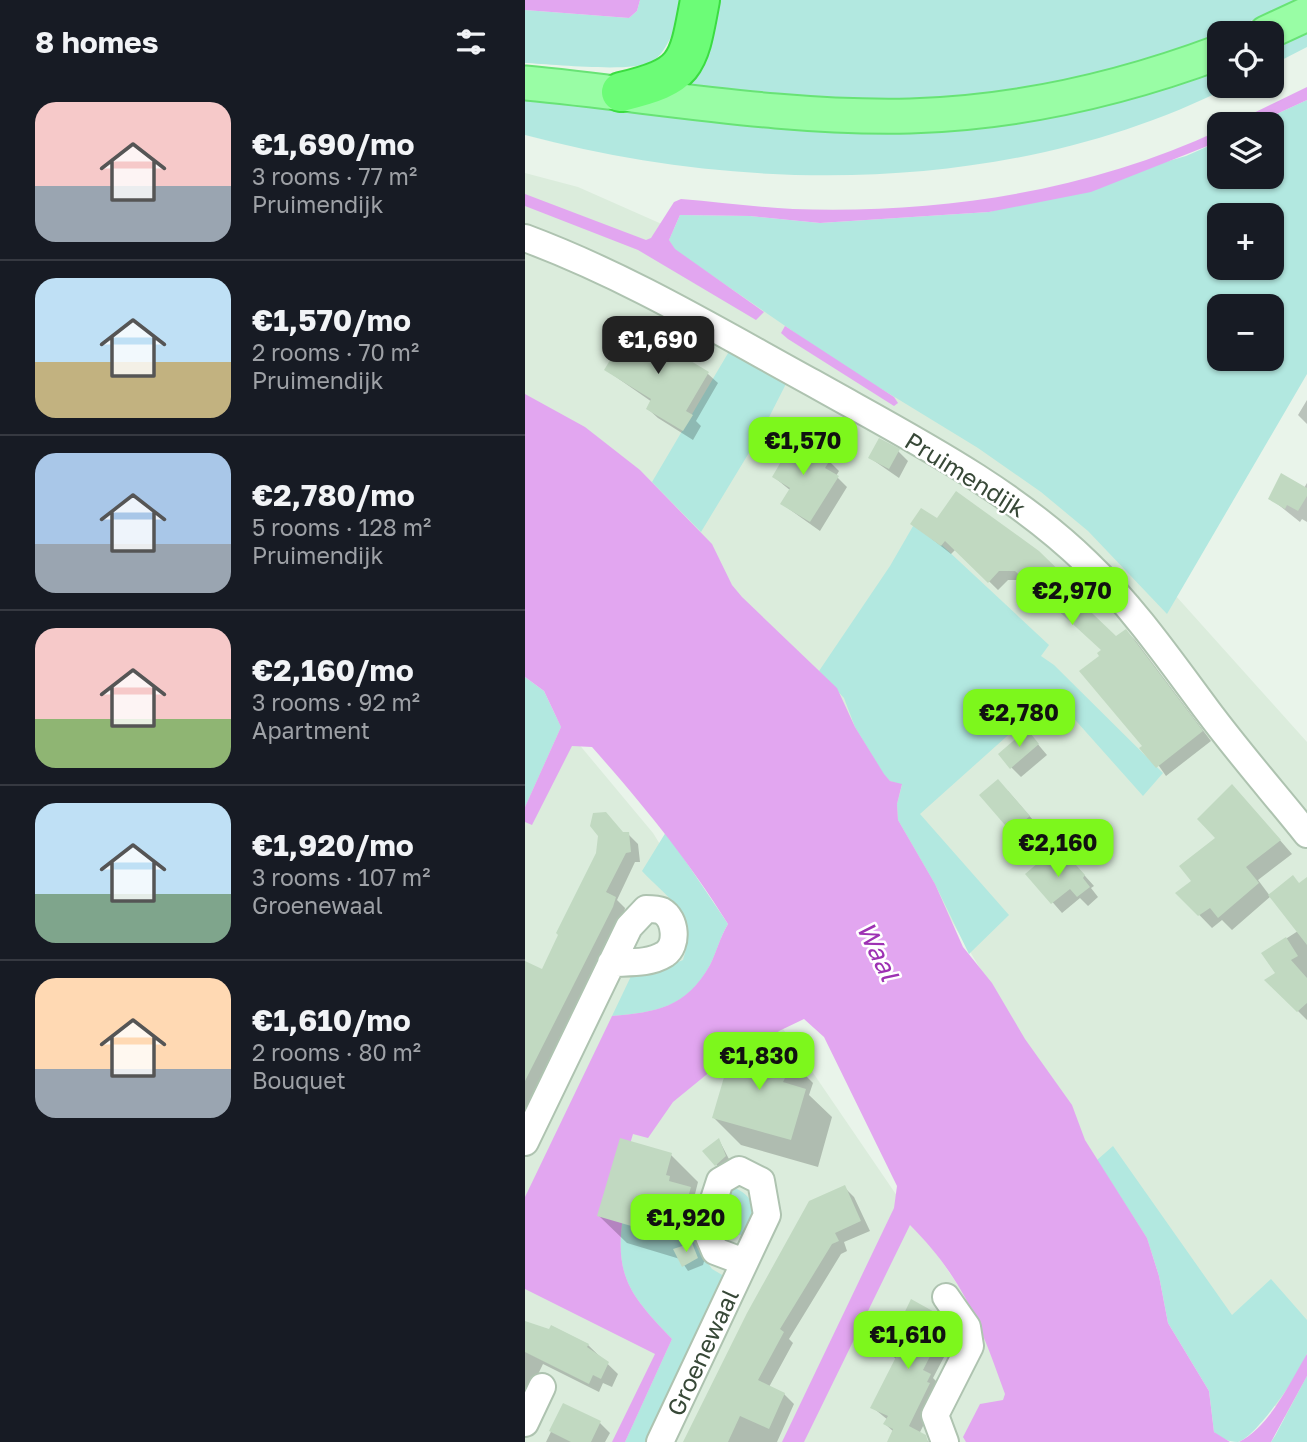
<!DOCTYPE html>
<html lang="en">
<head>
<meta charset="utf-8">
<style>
  :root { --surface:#171b24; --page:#242831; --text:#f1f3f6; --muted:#9ea1a6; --line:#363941; --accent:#7df71c }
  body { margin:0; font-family:"Golos Text",sans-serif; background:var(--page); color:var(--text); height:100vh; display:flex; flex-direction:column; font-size:26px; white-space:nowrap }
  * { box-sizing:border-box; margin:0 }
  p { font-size:23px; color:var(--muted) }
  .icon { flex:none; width:38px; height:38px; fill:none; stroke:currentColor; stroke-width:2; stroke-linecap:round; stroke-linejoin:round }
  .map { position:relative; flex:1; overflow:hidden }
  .drawer { display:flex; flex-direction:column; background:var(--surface); width:525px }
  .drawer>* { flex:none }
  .tools { position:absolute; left:682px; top:21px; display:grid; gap:14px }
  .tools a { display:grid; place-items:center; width:77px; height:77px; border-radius:14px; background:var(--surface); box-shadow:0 2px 5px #0004; font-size:35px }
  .price { position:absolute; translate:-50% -60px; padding:0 16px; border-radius:14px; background:var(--accent); color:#111; font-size:23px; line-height:46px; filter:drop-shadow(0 2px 4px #0008) }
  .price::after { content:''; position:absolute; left:50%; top:42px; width:21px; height:16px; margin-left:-10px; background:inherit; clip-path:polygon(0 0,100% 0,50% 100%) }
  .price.active { background:#222; color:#fff }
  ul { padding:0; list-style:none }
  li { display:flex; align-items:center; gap:21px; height:175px; padding:0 35px }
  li+li { border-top:2px solid var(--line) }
  li span { display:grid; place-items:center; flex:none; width:196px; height:140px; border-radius:21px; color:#555 }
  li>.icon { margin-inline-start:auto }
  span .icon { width:84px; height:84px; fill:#fffc; stroke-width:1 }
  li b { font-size:30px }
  h2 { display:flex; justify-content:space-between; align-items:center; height:84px; padding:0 35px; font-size:30px }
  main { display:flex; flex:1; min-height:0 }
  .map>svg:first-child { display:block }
  .residential { fill:#dbecdc }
  .green { fill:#b2e8e0; fill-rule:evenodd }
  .water { fill:#e2a6f0 }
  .shadow { fill:#0003 }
  .building { fill:#c1d9c1 }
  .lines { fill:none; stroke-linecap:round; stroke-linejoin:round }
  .minor-casing { stroke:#aec3b0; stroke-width:30 }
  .major-casing { stroke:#68e375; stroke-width:37 }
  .highway-casing { stroke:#3bdc41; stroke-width:42 }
  .minor { stroke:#fff; stroke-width:26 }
  .major { stroke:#99fda5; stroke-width:33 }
  .highway { stroke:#6cfc77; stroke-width:38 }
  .labels { text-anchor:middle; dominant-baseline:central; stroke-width:5; stroke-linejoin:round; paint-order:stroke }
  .street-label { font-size:24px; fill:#374837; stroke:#fff }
  .water-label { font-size:26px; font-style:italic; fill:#9d31b3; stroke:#fff }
</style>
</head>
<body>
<main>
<section class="drawer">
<h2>8 homes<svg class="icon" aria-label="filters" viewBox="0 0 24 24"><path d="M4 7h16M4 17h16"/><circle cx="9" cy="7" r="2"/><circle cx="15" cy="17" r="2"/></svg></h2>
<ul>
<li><span style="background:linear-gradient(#f6c9c9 60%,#9aa5b1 0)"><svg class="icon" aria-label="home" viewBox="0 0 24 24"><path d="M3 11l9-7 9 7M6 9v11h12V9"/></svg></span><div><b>€1,690/mo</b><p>3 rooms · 77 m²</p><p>Pruimendijk</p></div></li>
<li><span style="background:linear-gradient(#bfe0f5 60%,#c2b280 0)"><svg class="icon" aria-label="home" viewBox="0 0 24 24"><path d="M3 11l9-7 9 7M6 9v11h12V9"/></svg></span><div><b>€1,570/mo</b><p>2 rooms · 70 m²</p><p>Pruimendijk</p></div></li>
<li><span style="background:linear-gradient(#a9c7e8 65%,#9aa5b1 0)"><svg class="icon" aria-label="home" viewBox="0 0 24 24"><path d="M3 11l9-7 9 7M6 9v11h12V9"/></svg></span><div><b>€2,780/mo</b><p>5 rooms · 128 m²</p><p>Pruimendijk</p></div></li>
<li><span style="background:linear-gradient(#f6c9c9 65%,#8fb573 0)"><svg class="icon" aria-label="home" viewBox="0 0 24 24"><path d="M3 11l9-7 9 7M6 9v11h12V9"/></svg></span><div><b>€2,160/mo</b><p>3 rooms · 92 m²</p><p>Apartment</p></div></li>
<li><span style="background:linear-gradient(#bfe0f5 65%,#7fa58c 0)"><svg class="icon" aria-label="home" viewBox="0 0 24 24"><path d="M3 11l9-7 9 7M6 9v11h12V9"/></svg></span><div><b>€1,920/mo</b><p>3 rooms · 107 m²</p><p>Groenewaal</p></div></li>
<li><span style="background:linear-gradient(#ffd9b3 65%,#9aa5b1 0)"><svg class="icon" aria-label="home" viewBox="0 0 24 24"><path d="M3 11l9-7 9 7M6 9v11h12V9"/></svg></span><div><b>€1,610/mo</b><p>2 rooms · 80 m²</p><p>Bouquet</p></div></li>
</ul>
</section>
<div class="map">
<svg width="782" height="1442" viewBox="0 0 782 1442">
  <rect width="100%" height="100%" fill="#e9f4ea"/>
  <path class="residential" d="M0 173 53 187 157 233 519 449 782 742V1442L653 1296 302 715 0 423Z
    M0 685 12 694 128 833 166 894 540 1442H0Z"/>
  <path class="green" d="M115 0H167L159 38 146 37C141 46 136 57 126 62 106 73 27 64 0 63V10L104 18 112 11Z
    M181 0H772L655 53 558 82 378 105 164 90Z
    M782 24V47L747 65V41Z
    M695 60V86H706C492 194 229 196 0 135V94L299 128Z
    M782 100V374L642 614 563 531 516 492 453 448 314 363 150 250 144 240 155 215 225 216 295 223 464 212 661 156 695 141V177H747V124H730ZM695 215H747V268H695ZM695 306H747V359H695Z
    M209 343 265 376 236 433 176 532 127 482Z
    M391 521 524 645 516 656 529 665 638 773 618 796 528 695 395 814 484 915 444 954 410 884 373 820 372 804 377 785 365 781 359 775 330 727 319 698 294 671 365 566Z
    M0 677 19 691 36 727 0 807Z
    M141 832 203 924C195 937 192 951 185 965 162 1008 131 1012 87 1016L108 972 125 973 158 960C173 913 147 903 117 871Z
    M588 1146 707 1315 746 1279 782 1320C782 1331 782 1343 782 1353 778 1370 730 1438 713 1442 703 1442 696 1438 689 1432L684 1391 643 1323 634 1276 622 1238 572 1160Z
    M210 1188C234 1199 229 1215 218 1235L202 1234 195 1227C194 1213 198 1197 210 1188Z
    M98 1216 163 1234 187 1269 199 1276 120 1442H100L147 1339C106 1296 89 1277 98 1216Z
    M782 1376V1442H746L750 1436Z"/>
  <path class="water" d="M0 0H115L112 11 104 18 0 10Z
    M782 87V100L730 124H706Z
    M695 130V141L566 192 464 212 295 223 225 216 155 215 144 240 150 249 239 312 231 320 113 250 0 206V194L121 240 126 238 149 202 156 199C193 202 231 207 268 209 414 214 562 192 695 130Z
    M260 326 369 397 373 403 369 406 263 339 256 333Z
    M0 394 60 427 115 470 187 544 207 585 217 597 312 688 330 727 359 774 365 781 377 784 372 804 373 820 410 884 438 947 467 983 500 1039 547 1105 560 1140 622 1238 634 1276 643 1323 684 1391 689 1432 705 1442H441L438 1437 455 1404 478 1400 480 1394C455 1324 438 1278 385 1225L279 1442H257L369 1208 372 1186 299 1037 279 1019 254 1031 241 1044 207 1036 192 1066 148 1102 123 1138 108 1134 85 1211 98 1216C89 1277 106 1296 147 1339L100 1442H87L130 1354 0 1289V1197L87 1016C131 1012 161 1008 185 965 192 951 195 937 203 924 161 857 119 806 67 747L47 746 7 825 0 822V807L36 727 19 691 0 677Z
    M782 1354V1376L746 1442H714C746 1425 763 1385 782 1354Z"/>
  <path class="shadow" d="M124 338 183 374 193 383 171 421 176 426 168 440 133 418 123 409 127 402 81 370Z
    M782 400V424L773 415Z
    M270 440 304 461 314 471 311 476 322 487 295 531 257 504 266 491 249 477 258 463 247 452 266 447Z
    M373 451 383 461 374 478 345 458Z
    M782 483V522L777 519 775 522 745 498 779 488Z
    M412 520 513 552 559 598 554 603 591 639 601 631 610 640 686 741 641 776 620 746 578 650 501 580H483L473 590 431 549 426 554 388 524Z
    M511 742 522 755 496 777 486 767Z
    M483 791 514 827 498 841 457 795Z
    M719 799 767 854 733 880 745 896 778 882 782 886V1020L742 980 753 974 739 953 773 931 746 896 707 930 697 920 687 928 653 893 669 881 692 838Z
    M99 834H103L113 844 115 862H110L92 900 100 908 98 918 5 1099 7 1106 0 1113V964L17 971Z
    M552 867 569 886 566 888 573 897 563 906 555 898 537 913 503 874Z
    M261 1056 288 1083 284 1095 307 1117 293 1167 216 1145 189 1118Z
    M194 1140 205 1161 195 1169 191 1164Z
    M146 1155 173 1182 170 1194 192 1216 178 1265 163 1271 155 1259 102 1243 74 1216Z
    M319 1187 329 1197 345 1231 319 1242 322 1251 316 1254 264 1339 268 1343 244 1387 259 1394 269 1404 252 1442H160Z
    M412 1315 423 1326 429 1338 408 1378 415 1385 414 1395 394 1434 404 1442H364L369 1432 360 1424 363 1420 347 1407 372 1360 362 1350 374 1328Z
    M0 1322 63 1345 93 1374 87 1387 78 1383 74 1392 18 1364 0 1401Z
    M39 1405 75 1423 85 1433 80 1442H21Z"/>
  <path class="building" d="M105 328 122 338 123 335 184 372 161 411 168 415 158 431 121 409 126 399 79 370Z
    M254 437 265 444 269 438 305 460 300 468 314 476 285 522 255 504 265 488 247 477 257 460 245 453Z
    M354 438 375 449 364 469 343 458Z
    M756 473 782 488V496L773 511 762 505 760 509 743 499Z
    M431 491 514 551 552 588 546 593 591 636 601 629 678 731 631 768 614 748 617 746 554 671 574 656 572 653 576 650 490 571H474L463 583 420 541 416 546 385 524 396 508 412 518Z
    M502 729 514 744 485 769 473 754Z
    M473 779 505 816 486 832 454 795Z
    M707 784 756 840 721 867 734 883 693 918 685 908 673 916 650 893 666 881 654 866 690 838 672 819Z
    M81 812 98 832H104L106 852 101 853 81 892 91 897 88 907 0 1081V961L17 969 33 935 31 933 71 853 73 836 65 826 68 813Z
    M542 855 560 875 558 878 565 887 552 897 545 889 526 904 500 874 520 857 528 867Z
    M768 875 774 883 782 877V945L743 895Z
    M761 937 773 956 766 960 782 978V1003L772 1012 739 980 750 973 736 953Z
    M210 1040 262 1054 255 1077 260 1078 258 1082 281 1089 266 1140 187 1118Z
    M95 1138 147 1153 141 1175 145 1176 144 1181 166 1187 151 1239 72 1216Z
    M194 1138 201 1156 190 1166 177 1151Z
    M320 1185 336 1221 310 1233 314 1241 307 1244 255 1329 259 1332 233 1380 260 1393 244 1429 215 1416 203 1442H158L222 1313 284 1201Z
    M167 1243 173 1258 157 1267 148 1249Z
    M386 1299 413 1314 420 1327 398 1370 406 1374 402 1382 405 1383 384 1426 401 1435 403 1442H362L368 1429 358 1424 363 1416 345 1408 371 1357 360 1351 364 1342 361 1338 368 1323 373 1326Z
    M0 1321 24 1329 26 1325 64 1344 62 1347 84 1362 76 1379 68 1375 64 1384 0 1352Z
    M38 1403 76 1421 66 1442H46L24 1431Z"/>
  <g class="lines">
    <defs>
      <path id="minor" d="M0 238C102 276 193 331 288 383 382 436 484 487 562 563 608 607 644 659 682 710 714 753 749 793 782 834
        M0 1142 104 927 121 909C126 909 132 909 137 911 151 919 153 945 140 954 124 964 105 962 86 963
        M0 1423 17 1387
        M135 1442 242 1215 236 1181 214 1170 195 1181 180 1227 190 1251 219 1262
        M420 1442 410 1415 445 1346 442 1327 421 1297"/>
      <path id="major" d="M741 33 782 14
        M0 83C128 95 256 119 385 116 491 113 596 89 695 52"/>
      <path id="highway" d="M96 92C163 76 163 65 175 0"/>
    </defs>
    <use href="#minor" class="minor-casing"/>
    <use href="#major" class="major-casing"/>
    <use href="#highway" class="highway-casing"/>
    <use href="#minor" class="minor"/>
    <use href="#major" class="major"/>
    <use href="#highway" class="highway"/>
  </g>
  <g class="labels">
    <g class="street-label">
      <text transform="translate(441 474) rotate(32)">Pruimendijk</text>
      <text transform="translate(177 1352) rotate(-65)">Groenewaal</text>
    </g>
    <g class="water-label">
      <text transform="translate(353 951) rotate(64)">Waal</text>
    </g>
  </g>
</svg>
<div class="tools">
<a><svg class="icon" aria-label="locate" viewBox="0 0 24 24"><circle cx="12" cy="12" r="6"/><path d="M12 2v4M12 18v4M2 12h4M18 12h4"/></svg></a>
<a><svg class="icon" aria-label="layers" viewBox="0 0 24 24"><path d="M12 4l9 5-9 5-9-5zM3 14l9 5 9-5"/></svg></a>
<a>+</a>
<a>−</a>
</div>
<b class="price active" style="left:133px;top:376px">€1,690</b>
<b class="price" style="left:278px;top:477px">€1,570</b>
<b class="price" style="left:547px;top:627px">€2,970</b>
<b class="price" style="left:494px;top:749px">€2,780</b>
<b class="price" style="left:533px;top:879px">€2,160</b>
<b class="price" style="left:234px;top:1092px">€1,830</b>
<b class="price" style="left:161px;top:1254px">€1,920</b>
<b class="price" style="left:383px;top:1371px">€1,610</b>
</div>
</main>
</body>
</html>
